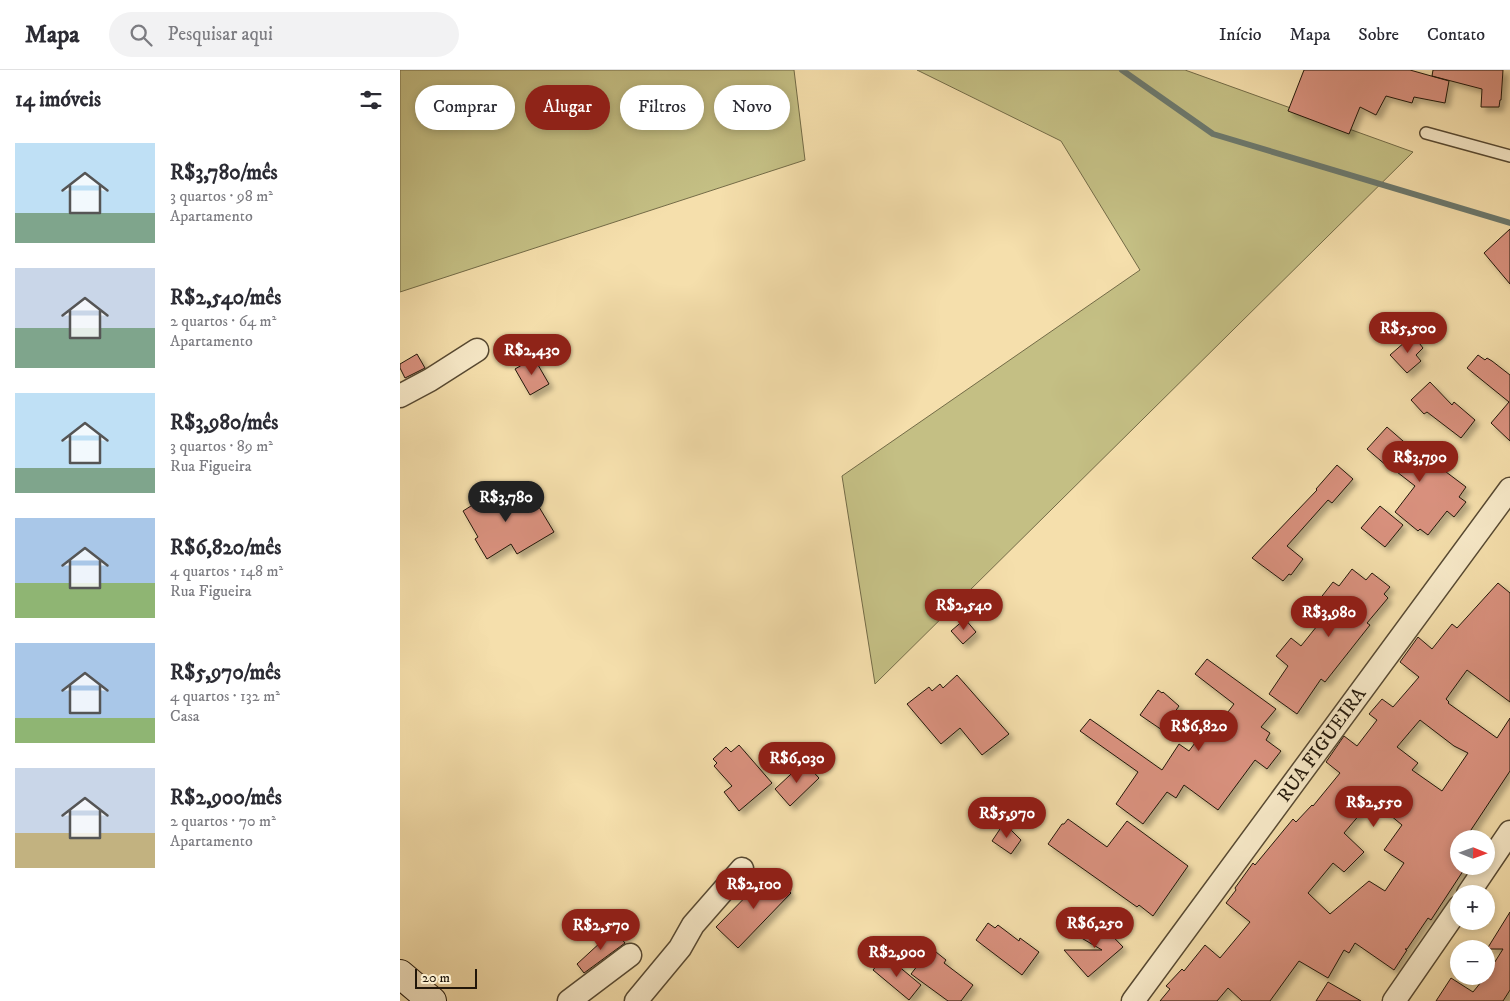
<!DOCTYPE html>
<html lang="pt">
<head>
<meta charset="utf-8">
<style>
  :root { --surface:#fff; --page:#f2f2f3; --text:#2b2b33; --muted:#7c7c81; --line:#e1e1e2; --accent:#8f2418 }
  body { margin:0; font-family:"IM FELL DW Pica",serif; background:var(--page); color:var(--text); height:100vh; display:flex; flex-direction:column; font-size:19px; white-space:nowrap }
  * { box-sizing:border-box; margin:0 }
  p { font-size:16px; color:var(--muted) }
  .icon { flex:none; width:28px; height:28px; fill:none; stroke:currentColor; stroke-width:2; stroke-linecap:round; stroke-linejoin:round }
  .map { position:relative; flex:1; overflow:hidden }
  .sheet { display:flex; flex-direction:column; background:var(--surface); width:400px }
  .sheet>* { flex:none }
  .guide { position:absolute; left:15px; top:15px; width:475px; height:45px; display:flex; gap:10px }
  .needle { width:32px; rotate:91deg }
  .tools { position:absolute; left:1050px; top:760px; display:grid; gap:10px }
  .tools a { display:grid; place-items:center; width:45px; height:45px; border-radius:50%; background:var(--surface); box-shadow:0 2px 8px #0003; font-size:25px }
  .scale { position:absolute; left:15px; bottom:12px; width:62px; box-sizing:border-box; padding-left:5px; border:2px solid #22170a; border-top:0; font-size:14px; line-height:18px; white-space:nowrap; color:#22170a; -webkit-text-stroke:4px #f8eac9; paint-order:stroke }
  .price { position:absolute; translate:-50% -42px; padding:0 11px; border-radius:18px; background:var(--accent); color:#fff; font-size:16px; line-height:32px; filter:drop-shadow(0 1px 2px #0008) }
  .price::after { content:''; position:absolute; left:50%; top:30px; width:15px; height:11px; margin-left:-8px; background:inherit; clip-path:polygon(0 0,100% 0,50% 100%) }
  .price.selected { background:#222; color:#fff }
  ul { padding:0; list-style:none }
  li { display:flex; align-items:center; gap:15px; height:125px; padding:0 15px }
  li span { display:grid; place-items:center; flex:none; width:140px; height:100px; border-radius:0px; color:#555 }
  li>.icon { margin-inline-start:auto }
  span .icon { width:60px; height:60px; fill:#fffc; stroke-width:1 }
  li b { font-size:21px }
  h2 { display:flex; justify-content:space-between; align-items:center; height:60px; padding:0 15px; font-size:21px }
  .pill { padding:0 18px; border-radius:22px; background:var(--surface); box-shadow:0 2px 8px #0003; font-size:18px; line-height:45px }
  .pill.selected { background:var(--accent); color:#fff }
  header { display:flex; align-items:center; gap:30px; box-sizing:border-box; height:70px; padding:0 25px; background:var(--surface); border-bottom:1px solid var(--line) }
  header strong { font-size:24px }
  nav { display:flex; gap:28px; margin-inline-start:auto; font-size:18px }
  .search { width:350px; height:45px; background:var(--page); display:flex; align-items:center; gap:12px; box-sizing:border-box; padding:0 18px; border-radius:28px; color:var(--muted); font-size:19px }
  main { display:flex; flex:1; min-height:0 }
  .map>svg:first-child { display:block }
  .green { fill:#c4bf84; stroke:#736b47 }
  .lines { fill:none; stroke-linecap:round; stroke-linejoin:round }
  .stream { stroke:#6c796e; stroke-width:6 }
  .building { fill:#d9917e; stroke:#22170a; fill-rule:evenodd; filter:url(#shadow) }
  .lane-casing { stroke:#574932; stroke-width:14 }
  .street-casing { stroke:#574932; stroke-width:25 }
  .secondary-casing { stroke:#22170a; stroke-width:30 }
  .lane { stroke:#f8eac9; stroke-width:11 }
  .street { stroke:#f8eac9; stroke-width:22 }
  .secondary { stroke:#f8eac9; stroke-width:28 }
  .labels { text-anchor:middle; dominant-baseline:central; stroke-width:5; stroke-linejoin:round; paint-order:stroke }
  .street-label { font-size:19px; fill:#22170a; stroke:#f8eac9 }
</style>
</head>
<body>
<header>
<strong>Mapa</strong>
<div class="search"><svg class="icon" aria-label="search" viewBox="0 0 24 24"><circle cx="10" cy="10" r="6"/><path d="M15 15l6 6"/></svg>Pesquisar aqui</div>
<nav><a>Início</a><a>Mapa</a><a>Sobre</a><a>Contato</a></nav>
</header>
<main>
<section class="sheet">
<h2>14 imóveis<svg class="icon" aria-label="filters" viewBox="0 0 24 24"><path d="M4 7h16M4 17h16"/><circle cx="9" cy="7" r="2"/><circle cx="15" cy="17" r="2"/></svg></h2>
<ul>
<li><span style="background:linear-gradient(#bfe0f5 70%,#7fa58c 0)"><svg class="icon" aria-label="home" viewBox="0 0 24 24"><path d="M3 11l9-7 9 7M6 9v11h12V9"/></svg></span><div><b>R$3,780/mês</b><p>3 quartos · 98 m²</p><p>Apartamento</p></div></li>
<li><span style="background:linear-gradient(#c9d6e8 60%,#7fa58c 0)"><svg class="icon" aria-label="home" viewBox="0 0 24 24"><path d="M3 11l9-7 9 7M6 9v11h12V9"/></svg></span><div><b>R$2,540/mês</b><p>2 quartos · 64 m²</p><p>Apartamento</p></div></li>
<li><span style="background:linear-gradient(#bfe0f5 75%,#7fa58c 0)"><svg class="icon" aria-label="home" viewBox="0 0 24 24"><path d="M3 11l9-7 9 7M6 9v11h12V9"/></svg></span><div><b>R$3,980/mês</b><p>3 quartos · 89 m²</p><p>Rua Figueira</p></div></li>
<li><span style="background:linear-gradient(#a9c7e8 65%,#8fb573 0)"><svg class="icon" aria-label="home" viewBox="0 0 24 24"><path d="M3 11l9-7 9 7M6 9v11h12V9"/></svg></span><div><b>R$6,820/mês</b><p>4 quartos · 148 m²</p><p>Rua Figueira</p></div></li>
<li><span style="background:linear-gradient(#a9c7e8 75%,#8fb573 0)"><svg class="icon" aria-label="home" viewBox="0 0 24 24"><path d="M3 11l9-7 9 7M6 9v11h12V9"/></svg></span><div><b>R$5,970/mês</b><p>4 quartos · 132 m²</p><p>Casa</p></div></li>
<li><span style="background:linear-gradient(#c9d6e8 65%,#c2b280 0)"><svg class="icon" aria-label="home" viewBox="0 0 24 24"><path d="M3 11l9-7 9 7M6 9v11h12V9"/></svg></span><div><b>R$2,900/mês</b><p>2 quartos · 70 m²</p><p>Apartamento</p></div></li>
</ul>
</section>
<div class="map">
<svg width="1110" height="931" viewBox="0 0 1110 931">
  <defs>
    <filter id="shadow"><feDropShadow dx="4.5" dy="4.5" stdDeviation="2.5" flood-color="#0004"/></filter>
  </defs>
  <rect width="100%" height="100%" fill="#f5dfac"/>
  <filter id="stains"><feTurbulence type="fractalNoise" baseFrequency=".004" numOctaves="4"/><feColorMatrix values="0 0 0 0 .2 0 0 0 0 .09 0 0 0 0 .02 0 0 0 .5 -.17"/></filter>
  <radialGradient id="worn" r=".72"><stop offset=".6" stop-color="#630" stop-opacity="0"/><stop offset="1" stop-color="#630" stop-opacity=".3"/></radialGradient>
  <path class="green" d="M0 0H394L405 90 0 222Z
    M517 0H785L1013 82 475 614 442 406 740 200 661 71Z"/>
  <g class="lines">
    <path class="stream" d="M722 0 813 64 1110 153"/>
  </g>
  <path class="building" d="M904 0H1010L1049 11 1045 33 1014 27 1012 33 986 26 976 45 960 37 949 64 888 41Z
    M1033 0H1103L1101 30H1100L1099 37H1081L1082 19 1032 6Z
    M1110 159V214L1084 183Z
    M1013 265 1023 278 1016 285 1021 291 1007 303 990 285Z
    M17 284 25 298 5 308 0 298V294Z
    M1078 285 1085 290 1087 288 1092 291 1110 305V371L1091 353 1109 332 1067 298Z
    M134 288 149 314 130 325 115 299Z
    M1030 312 1052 335 1054 332 1075 350 1061 368 1027 342 1024 344 1011 330Z
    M987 357 1011 378 1013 377 1066 417 1059 427 1066 432 1054 447 1047 441 1028 465 1020 459 1018 461 995 442 1015 416 988 395 987 396 967 379Z
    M937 395 953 409 932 433 928 430 887 476 903 489 891 505 889 504 883 511 852 488 917 420 916 419Z
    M106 414 118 436 126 432 128 437 136 432 154 462 117 484 111 474 87 489 75 469 78 467 63 441Z
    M980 436 1003 455 985 477 961 458Z
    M952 499 966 510 972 503 990 517 984 524 988 528 967 553 970 555 925 612 921 609 897 644 869 624 888 596 876 586 891 568 901 576 925 546 915 538 920 531 919 530 933 512 939 516Z
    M1098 513 1110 523V632L1067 600 1046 629 1049 632 1048 633 1097 668 1110 648V701L1065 769H1059V796L1065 798 1031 850 1028 848 1007 879H1005L1007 880 994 900 955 873 949 883 944 880 928 908 899 891 870 931H842L828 918 817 931H760L770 919 766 916 782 899 784 901 805 875 820 888 850 852 826 833 836 820 835 818 853 793 855 795 893 749 896 752 912 735 913 736 940 703 926 692 944 666 957 676 977 650 969 644 982 629 993 637 1019 607 1000 592 1018 567 1032 579 1052 554 1057 558ZM1020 650 1054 676 1068 683 1042 721 1012 700 1018 693 997 677ZM972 730 1002 755 984 780 1004 793 985 821 969 811 930 844 908 823 933 793 944 802 964 782 944 763Z
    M565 549 576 562 563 574 551 561Z
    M807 589 876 639 861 657 870 663 866 670 881 681 867 699 855 690 818 740 784 715 776 728 767 722 743 754 716 734 738 702 680 661 690 649 762 700 779 674 789 681 803 662 809 667 834 634 795 604Z
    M557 605 609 664 582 685 560 658 541 674 507 634 529 617 532 621 540 614 543 618Z
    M758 620 762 623 763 622 779 636 762 660 740 645Z
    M339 675 372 713 339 741 324 722 332 716 314 696 317 693 313 689 326 677 331 682Z
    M404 692 419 708 390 736 375 719Z
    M668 749 707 777 727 751 788 796 753 846 739 835 737 837 648 774 662 754H664Z
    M604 753 621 770 611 784 592 771Z
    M370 802 391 823 338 878 316 857Z
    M1110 842V920L1103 931H1036L1051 908 1073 922 1086 906 1103 879H1087Z
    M697 850 723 877 688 907 664 880H702L678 866Z
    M588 853 595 858 598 855 619 871 620 868 639 882 622 905 576 870Z
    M214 860 225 873 184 903 177 894Z
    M531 878 546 890 544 893 573 915 561 931H548L511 904Z
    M485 885 521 915 509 930 473 900Z
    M928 912 961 931H916Z"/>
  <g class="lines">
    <defs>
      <path id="lane" d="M1026 63 1110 86"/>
      <path id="street" d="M0 326 30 310 77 280
        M1068 824 1110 762
        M169 931 230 885
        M236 931 280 878 293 855 342 799
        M733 931 1110 419
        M994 931 1059 837"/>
      <path id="secondary" d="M0 904 32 931"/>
    </defs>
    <use href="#lane" class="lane-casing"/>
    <use href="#street" class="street-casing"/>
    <use href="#secondary" class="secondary-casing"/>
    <use href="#lane" class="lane"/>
    <use href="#street" class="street"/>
    <use href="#secondary" class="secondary"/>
  </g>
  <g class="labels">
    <g class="street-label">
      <text transform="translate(922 675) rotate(-54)">RUA FIGUEIRA</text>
    </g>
  </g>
  <rect width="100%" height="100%" filter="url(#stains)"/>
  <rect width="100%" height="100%" fill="url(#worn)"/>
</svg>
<div class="tools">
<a><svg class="needle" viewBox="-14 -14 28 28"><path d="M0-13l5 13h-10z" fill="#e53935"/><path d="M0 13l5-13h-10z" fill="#7c7c81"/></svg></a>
<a>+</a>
<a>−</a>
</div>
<div class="scale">20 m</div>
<b class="price" style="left:1008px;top:284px">R$5,500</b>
<b class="price" style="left:132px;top:306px">R$2,430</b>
<b class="price" style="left:1020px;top:413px">R$3,790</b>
<b class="price selected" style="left:106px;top:453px">R$3,780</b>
<b class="price" style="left:564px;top:561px">R$2,540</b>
<b class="price" style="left:929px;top:568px">R$3,980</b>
<b class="price" style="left:799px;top:682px">R$6,820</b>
<b class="price" style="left:397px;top:714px">R$6,030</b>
<b class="price" style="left:974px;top:758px">R$2,550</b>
<b class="price" style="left:607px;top:769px">R$5,970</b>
<b class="price" style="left:354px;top:840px">R$2,100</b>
<b class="price" style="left:695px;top:879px">R$6,250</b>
<b class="price" style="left:201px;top:881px">R$2,570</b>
<b class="price" style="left:497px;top:908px">R$2,900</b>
<div class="guide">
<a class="pill">Comprar</a>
<a class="pill selected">Alugar</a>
<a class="pill">Filtros</a>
<a class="pill">Novo</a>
</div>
</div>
</main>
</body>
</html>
